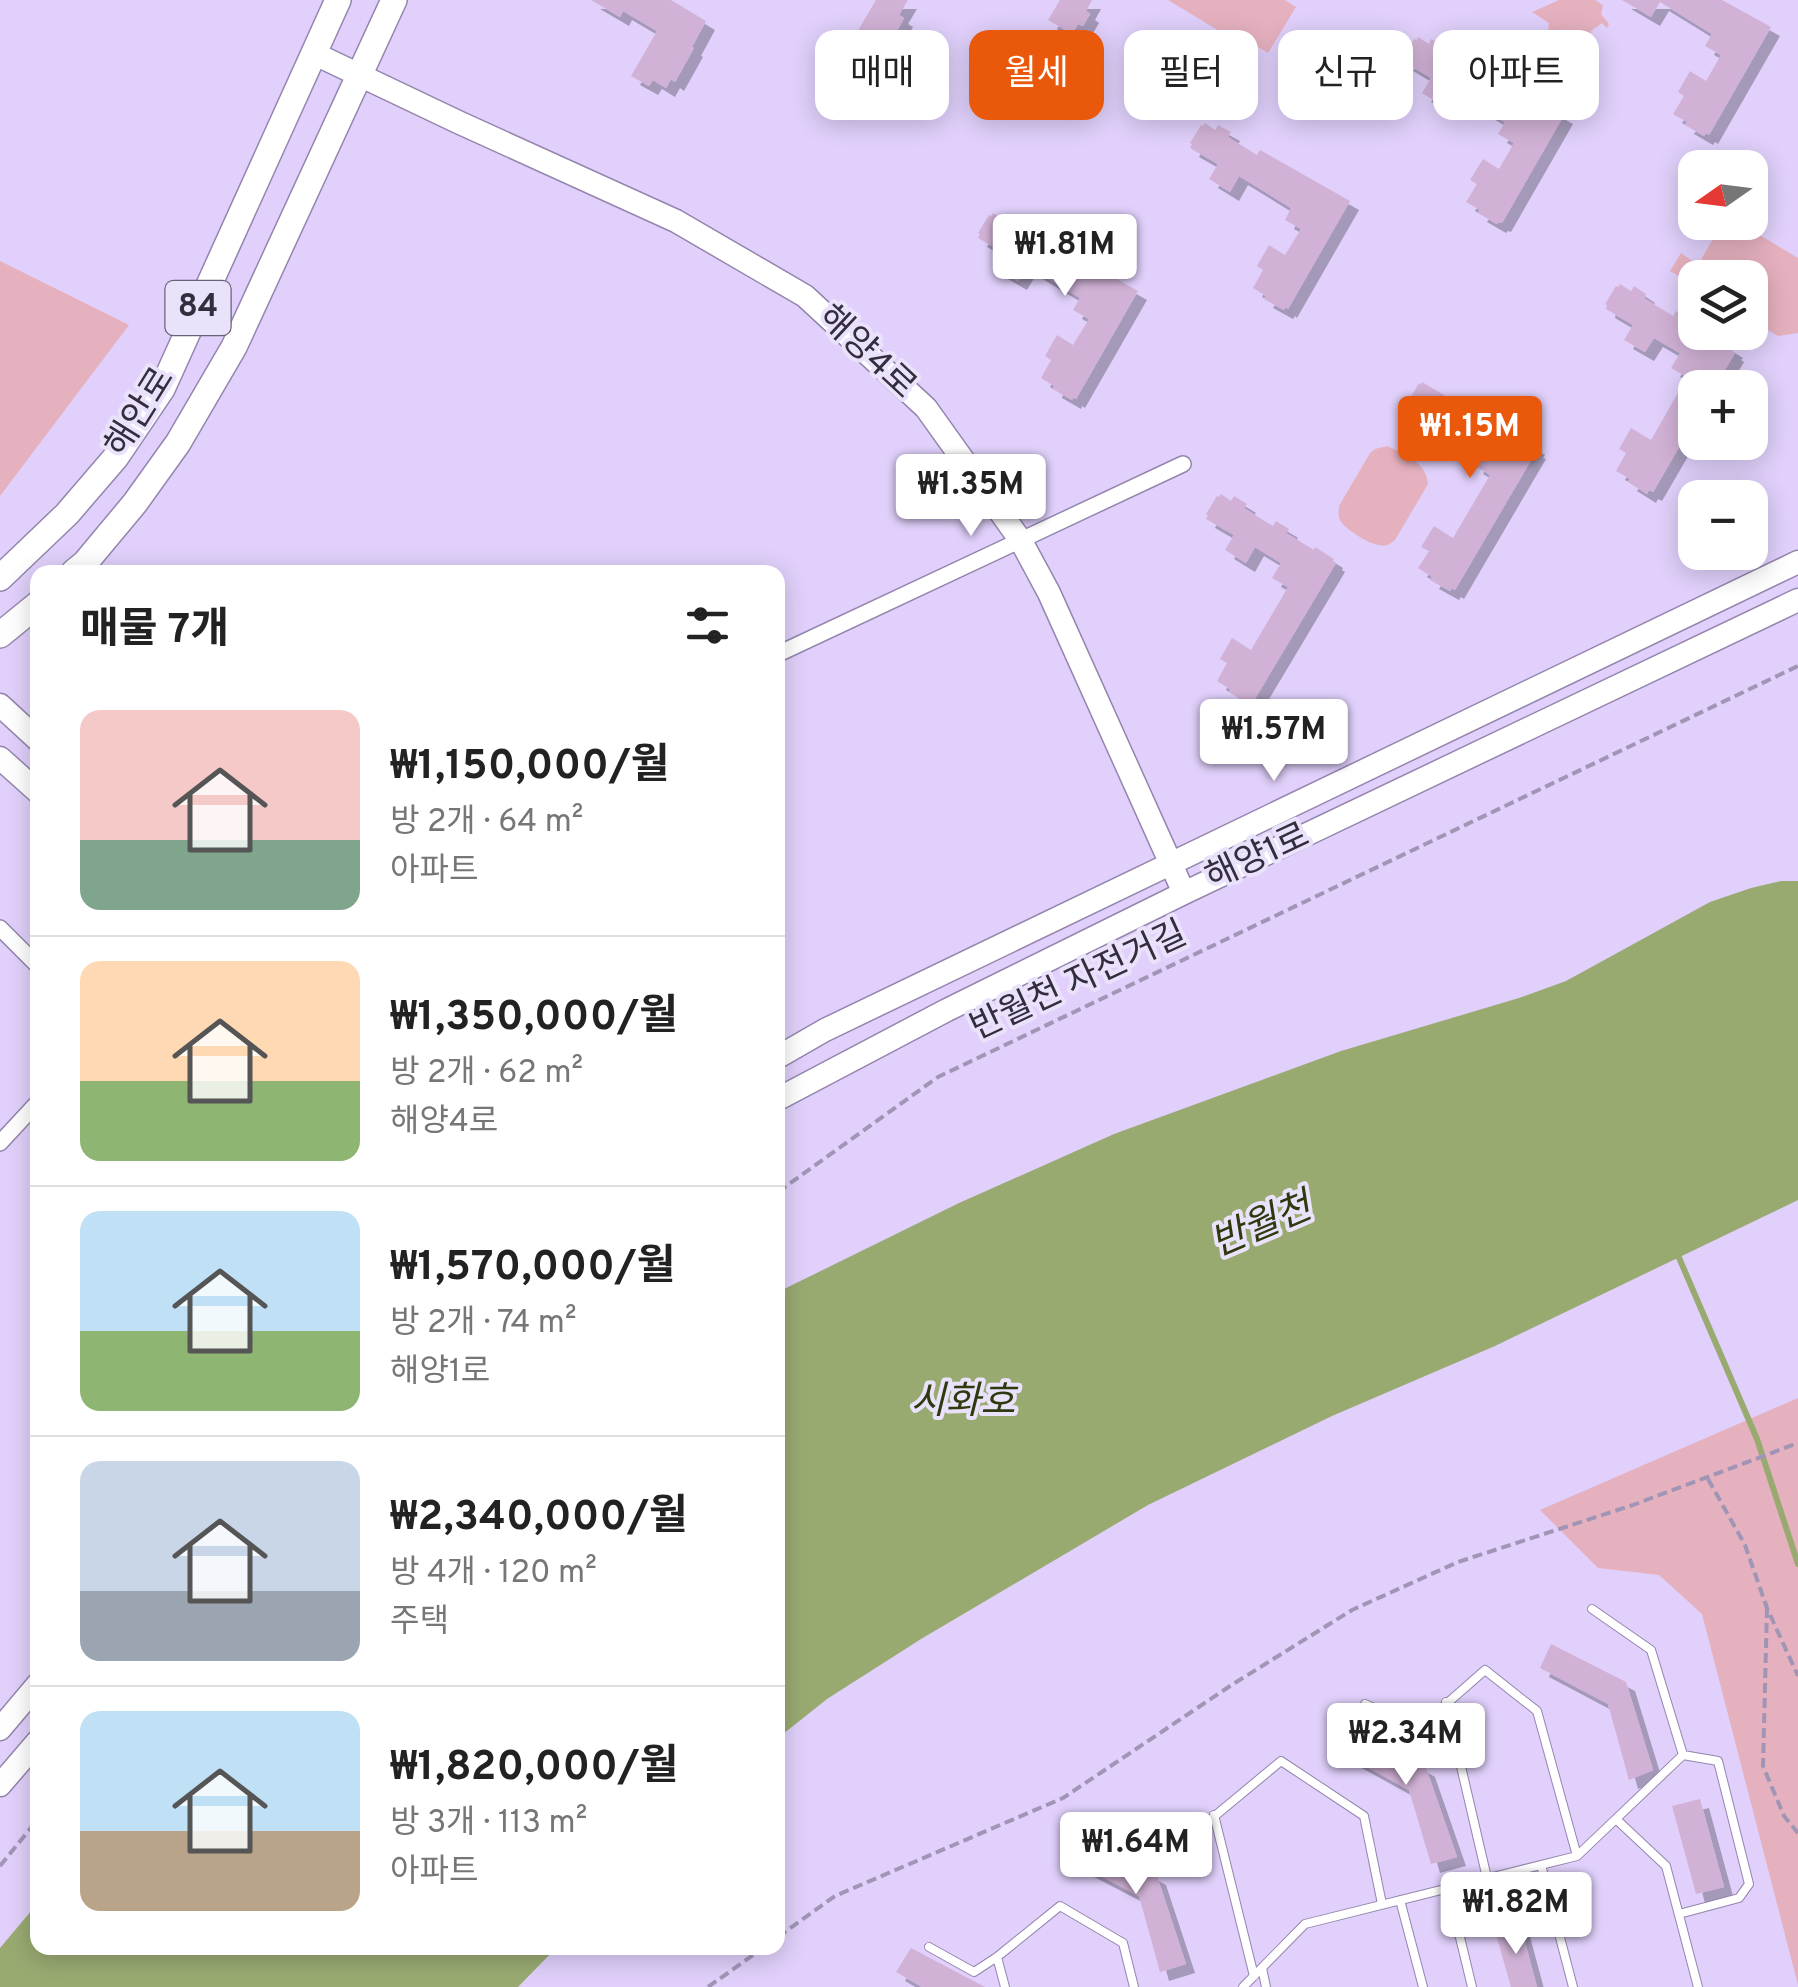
<!DOCTYPE html>
<html lang="ko">
<head>
<meta charset="utf-8">
<style>
  :root { --surface:#fff; --page:#f2f2f2; --text:#222; --muted:#767676; --line:#e0e0e0; --accent:#ea580c }
  body { margin:0; font-family:Overpass,"Noto Sans KR",sans-serif; background:var(--page); color:var(--text); height:100vh; display:flex; flex-direction:column; font-size:38px; white-space:nowrap }
  * { box-sizing:border-box; margin:0 }
  p { font-size:32px; color:var(--muted) }
  .icon { flex:none; width:55px; height:55px; fill:none; stroke:currentColor; stroke-width:2; stroke-linecap:round; stroke-linejoin:round }
  .map { position:relative; flex:1; overflow:hidden }
  .details { position:absolute; left:30px; top:565px; width:755px; height:1390px; display:flex; flex-direction:column; background:var(--surface); border-radius:20px; box-shadow:0 5px 25px #0003 }
  .details>* { flex:none }
  .banner { position:absolute; left:815px; top:30px; width:832px; height:90px; display:flex; gap:20px }
  .needle { width:65px; rotate:256deg }
  .fabs { position:absolute; left:1678px; top:150px; display:grid; gap:20px }
  .fabs a { display:grid; place-items:center; width:90px; height:90px; border-radius:20px; background:var(--surface); box-shadow:0 5px 25px #0003; font-size:50px }
  .price { position:absolute; translate:-50% -85px; padding:0 22px; border-radius:10px; background:#fff; color:#222; font-size:32px; line-height:65px; filter:drop-shadow(0 2px 5px #0008) }
  .price::after { content:''; position:absolute; left:50%; top:60px; width:30px; height:22px; margin-left:-15px; background:inherit; clip-path:polygon(0 0,100% 0,50% 100%) }
  .price.current { background:var(--accent); color:#fff }
  ul { padding:0; list-style:none }
  li { display:flex; align-items:center; gap:30px; height:250px; padding:0 50px }
  li+li { border-top:2px solid var(--line) }
  li span { display:grid; place-items:center; flex:none; width:280px; height:200px; border-radius:20px; color:#555 }
  li>.icon { margin-inline-start:auto }
  span .icon { width:120px; height:120px; fill:#fffc; stroke-width:1 }
  li b { font-size:42px }
  h2 { display:flex; justify-content:space-between; align-items:center; height:120px; padding:0 50px; font-size:42px }
  .chip { padding:0 35px; border-radius:20px; background:var(--surface); box-shadow:0 5px 25px #0003; font-size:35px; line-height:90px }
  .chip.current { background:var(--accent); color:#fff }
  .map>svg:first-child { display:block }
  .green { fill:#e6b1bf }
  .water { fill:#99aa71 }
  .lines { fill:none; stroke-linecap:round; stroke-linejoin:round }
  .stream { stroke:#99aa71; stroke-width:6 }
  .building { fill:#d1b2d6; filter:url(#shadow) }
  .lane-casing { stroke:#9485ad; stroke-width:10 }
  .street-casing { stroke:#9485ad; stroke-width:18 }
  .secondary-casing { stroke:#9485ad; stroke-width:25 }
  .primary-casing { stroke:#9485ad; stroke-width:28 }
  .path { stroke:#a195b6; stroke-width:4; stroke-dasharray:10 5; stroke-linecap:butt }
  .lane { stroke:#fff; stroke-width:8 }
  .street { stroke:#fff; stroke-width:15 }
  .secondary { stroke:#fff; stroke-width:22 }
  .primary { stroke:#fff; stroke-width:25 }
  .labels { text-anchor:middle; dominant-baseline:central; stroke-width:8; stroke-linejoin:round; paint-order:stroke }
  .shield { fill:#eae1fb; stroke:#6a6376; stroke-width:2.5 }
  .shield-label { font-size:32px; font-weight:bold; fill:#332d3d }
  .street-label { font-size:35px; fill:#332d3d; stroke:#eae1fb }
  .water-label { font-size:38px; font-style:italic; fill:#2e390d; stroke:#eae1fb }
</style>
</head>
<body>
<div class="map">
<svg width="1798" height="1987" viewBox="0 0 1798 1987">
  <defs>
    <filter id="shadow"><feDropShadow dx="9" dy="9" stdDeviation="0" flood-color="#0004"/></filter>
  </defs>
  <rect width="100%" height="100%" fill="#e0d0fb"/>
  <path class="green" d="M1168 0H1285L1296 7 1268 53 1248 41 1244 46Z
    M1559 0H1595L1603 5 1601 14 1609 24 1607 28 1602 23 1591 31V40L1584 54 1571 57 1566 49 1547 38 1549 23 1532 12Z
    M1750 193 1753 195 1763 214 1753 231 1798 258V333L1778 336 1750 319V278H1695V286L1670 271 1681 253 1698 265 1722 223 1750 222Z
    M0 261 129 325 0 496Z
    M1387 446C1405 454 1427 463 1428 484L1395 540C1389 544 1387 547 1379 545 1369 544 1347 530 1342 523 1337 516 1339 513 1339 506L1370 453 1375 449Z
    M1798 1398V1985L1702 1614 1659 1575 1598 1568 1540 1510Z"/>
  <path class="water" d="M1781 881H1798V1200L1495 1346 1332 1416 1148 1505 921 1639 827 1699 778 1738V1292L959 1203 1114 1134 1341 1051 1519 998 1566 981 1710 902 1751 888Z
    M37 1904 38 1948H556L518 1987H0V1948Z"/>
  <g class="lines">
    <path class="stream" d="M1677 1253 1757 1439 1798 1564"/>
  </g>
  <path class="building" d="M591 0H671L706 21 692 47 694 48 675 82 671 79 666 88 653 80 649 86 631 76 657 31 623 11 620 17Z
    M876 0H908L899 15 904 18 897 31 879 59 875 57 846 105 824 92 838 69 824 60 837 39 849 46Z
    M1060 0H1092L1086 11 1090 14 1083 26 1078 24 1072 34 1048 20Z
    M1622 0H1722L1771 27 1709 135 1706 133 1704 136 1685 125 1687 122 1673 114 1684 96 1678 92 1690 71 1706 81 1721 55 1705 46 1712 34 1660 2 1651 17Z
    M1418 37 1429 44 1431 39 1444 46 1441 51 1471 69 1474 64 1564 115 1502 223 1499 222 1497 224 1478 213 1480 210 1466 202 1477 184 1470 180 1483 159 1499 169 1514 143 1498 134 1505 122 1452 91 1443 106 1422 93 1431 78 1404 62 1406 58 1404 57 1414 39 1417 40Z
    M1205 123 1215 130 1218 125 1231 132 1228 137 1257 155 1260 150 1350 201 1288 309 1286 307 1284 310 1264 299 1266 296 1253 288 1263 270 1257 266 1269 245 1285 255 1301 229 1285 220 1291 208 1239 176 1230 192 1209 179 1218 164 1190 148 1192 144 1190 143 1201 125 1203 126Z
    M993 213 1003 220 1006 215 1019 222 1016 227 1045 245 1048 240 1138 291 1076 399 1073 397 1072 400 1053 389 1054 386 1041 378 1051 360 1045 356 1057 335 1073 345 1089 319 1073 310 1080 298 1027 266 1018 281 997 269 1006 254 978 238 980 234 978 233 989 215 991 216Z
    M1620 284 1631 291 1634 286 1646 294 1644 298 1673 316 1676 311 1688 319 1686 324 1695 329V332H1701L1713 340 1715 337 1734 349 1732 351 1735 353 1714 388H1695V420L1653 492 1649 490 1647 494 1628 482 1630 479 1616 471 1626 453 1619 449 1631 428 1651 440 1687 377 1671 368 1680 353 1654 338 1645 352 1624 340 1633 325 1606 309 1607 305 1605 304 1616 286 1618 287Z
    M1422 382 1476 414 1478 410 1491 417 1488 421 1515 437 1517 435 1536 446 1534 449 1537 450 1455 590 1452 588 1450 591 1430 580 1432 577 1418 568 1429 551 1421 547 1434 526 1453 538 1490 475 1474 465 1482 451 1456 435 1447 450 1427 438 1435 423 1408 406 1410 403 1408 402 1419 383 1421 385Z
    M1221 494 1231 501 1234 496 1247 504 1244 508 1273 526 1276 521 1289 529 1286 533 1314 550 1315 547 1334 559 1333 561 1336 563 1253 702 1250 700 1248 704 1229 692 1230 689 1217 681 1227 663 1220 659 1232 638 1251 650 1288 587 1272 578 1281 563 1255 547 1246 563 1225 550 1234 535 1206 519 1208 515 1206 514 1217 496 1219 497Z
    M1551 1644 1626 1682 1653 1770 1629 1780 1608 1704 1540 1668Z
    M1353 1726 1426 1768 1457 1857 1431 1864 1409 1790 1340 1752Z
    M1700 1799 1724 1887 1696 1894 1672 1806Z
    M1080 1835 1157 1876 1186 1964 1160 1972 1139 1896 1068 1859Z
    M1520 1924 1537 1987H1511L1495 1931Z
    M911 1948 985 1987H922L896 1972Z"/>
  <g class="lines">
    <defs>
      <path id="lane" d="M1592 1609 1651 1650 1683 1755
        M1446 1702 1487 1878
        M1365 1704 1419 1728 1485 1670 1537 1711 1577 1856
        M1214 1815 1254 1976
        M1617 1820 1666 1866 1698 1987
        M1149 1847 1169 1854 1281 1761 1364 1816 1382 1904
        M1541 1865 1573 1987
        M1448 1888 1472 1987
        M1400 1900 1423 1987
        M1679 1914 1739 1898 1749 1884 1718 1761 1683 1755
        M929 1947 974 1972 997 1957 1060 1906 1123 1943 1134 1987
        M997 1957 1005 1987
        M1262 1968 1266 1987
        M1243 1987 1305 1924 1577 1856 1683 1755"/>
      <path id="street" d="M778 654 1183 464
        M0 928 38 966
        M0 1143 38 1102"/>
      <path id="secondary" d="M313 53 458 122 676 221 805 296 926 408 1021 541 1049 593 1184 893
        M0 705 38 740
        M0 758 38 792
        M778 1057 825 1030 1798 562
        M778 1099 947 1010 1184 893 1798 600
        M0 1729 38 1684
        M0 1785 38 1741"/>
      <path id="primary" d="M74 572 85 563 135 503 178 443 234 347 394 0
        M0 578 67 514 116 457 162 389 338 0
        M0 635 38 604"/>
    </defs>
    <use href="#lane" class="lane-casing"/>
    <use href="#street" class="street-casing"/>
    <use href="#secondary" class="secondary-casing"/>
    <use href="#primary" class="primary-casing"/>
    <path class="path" d="M778 1192 938 1077 1798 666
      M1708 1479 1745 1545 1767 1608 1798 1676
      M1767 1608 1763 1766 1784 1816 1798 1833
      M0 1866 38 1819
      M778 1937 835 1896 1063 1798 1230 1686 1352 1610 1458 1562 1633 1505 1798 1443
      M708 1987 763 1948"/>
    <use href="#lane" class="lane"/>
    <use href="#street" class="street"/>
    <use href="#secondary" class="secondary"/>
    <use href="#primary" class="primary"/>
  </g>
  <g class="labels">
    <rect class="shield" x="165.5" y="281" width="65" height="54" rx="8"/>
    <g class="shield-label">
      <text x="198" y="308">84</text>
    </g>
    <g class="street-label">
      <text transform="translate(866 353) rotate(43)">해양4로</text>
      <text transform="translate(141 413) rotate(-58)">해안로</text>
      <text transform="translate(1258 858) rotate(-25)">해양1로</text>
      <text transform="translate(1079 982) rotate(-25)">반월천 자전거길</text>
    </g>
    <g class="water-label">
      <text transform="translate(1262 1227) rotate(-23)">반월천</text>
      <text x="963" y="1403">시화호</text>
    </g>
  </g>
</svg>
<div class="fabs">
<a><svg class="needle" viewBox="-14 -14 28 28"><path d="M0-13l5 13h-10z" fill="#e53935"/><path d="M0 13l5-13h-10z" fill="#767676"/></svg></a>
<a><svg class="icon" aria-label="layers" viewBox="0 0 24 24"><path d="M12 4l9 5-9 5-9-5zM3 14l9 5 9-5"/></svg></a>
<a>+</a>
<a>−</a>
</div>
<b class="price" style="left:1065px;top:299px">₩1.81M</b>
<b class="price current" style="left:1470px;top:481px">₩1.15M</b>
<b class="price" style="left:971px;top:539px">₩1.35M</b>
<b class="price" style="left:1274px;top:784px">₩1.57M</b>
<b class="price" style="left:1406px;top:1788px">₩2.34M</b>
<b class="price" style="left:1136px;top:1897px">₩1.64M</b>
<b class="price" style="left:1516px;top:1957px">₩1.82M</b>
<div class="banner">
<a class="chip">매매</a>
<a class="chip current">월세</a>
<a class="chip">필터</a>
<a class="chip">신규</a>
<a class="chip">아파트</a>
</div>
<section class="details">
<h2>매물 7개<svg class="icon" aria-label="filters" viewBox="0 0 24 24"><path d="M4 7h16M4 17h16"/><circle cx="9" cy="7" r="2"/><circle cx="15" cy="17" r="2"/></svg></h2>
<ul>
<li><span style="background:linear-gradient(#f6c9c9 65%,#7fa58c 0)"><svg class="icon" aria-label="home" viewBox="0 0 24 24"><path d="M3 11l9-7 9 7M6 9v11h12V9"/></svg></span><div><b>₩1,150,000/월</b><p>방 2개 · 64 m²</p><p>아파트</p></div></li>
<li><span style="background:linear-gradient(#ffd9b3 60%,#8fb573 0)"><svg class="icon" aria-label="home" viewBox="0 0 24 24"><path d="M3 11l9-7 9 7M6 9v11h12V9"/></svg></span><div><b>₩1,350,000/월</b><p>방 2개 · 62 m²</p><p>해양4로</p></div></li>
<li><span style="background:linear-gradient(#bfe0f5 60%,#8fb573 0)"><svg class="icon" aria-label="home" viewBox="0 0 24 24"><path d="M3 11l9-7 9 7M6 9v11h12V9"/></svg></span><div><b>₩1,570,000/월</b><p>방 2개 · 74 m²</p><p>해양1로</p></div></li>
<li><span style="background:linear-gradient(#c9d6e8 65%,#9aa5b1 0)"><svg class="icon" aria-label="home" viewBox="0 0 24 24"><path d="M3 11l9-7 9 7M6 9v11h12V9"/></svg></span><div><b>₩2,340,000/월</b><p>방 4개 · 120 m²</p><p>주택</p></div></li>
<li><span style="background:linear-gradient(#bfe0f5 60%,#b9a48a 0)"><svg class="icon" aria-label="home" viewBox="0 0 24 24"><path d="M3 11l9-7 9 7M6 9v11h12V9"/></svg></span><div><b>₩1,820,000/월</b><p>방 3개 · 113 m²</p><p>아파트</p></div></li>
</ul>
</section>
</div>
</body>
</html>
